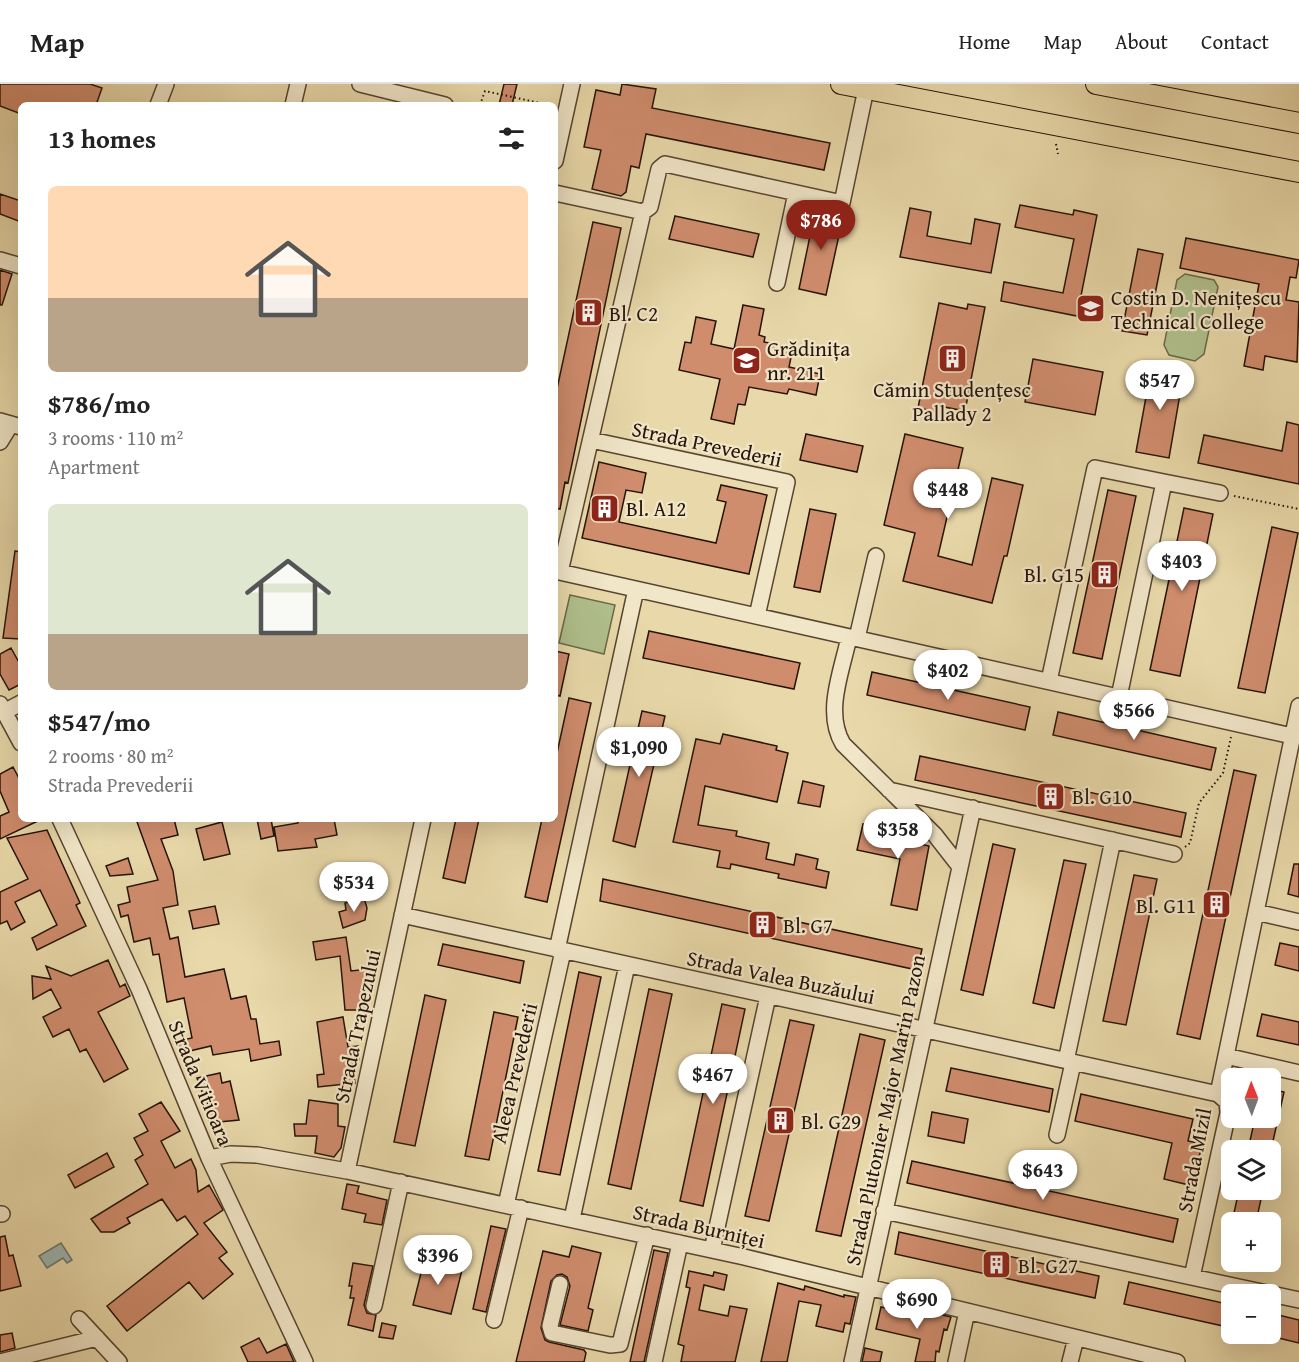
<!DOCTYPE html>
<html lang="en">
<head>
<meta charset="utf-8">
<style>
  :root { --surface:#fff; --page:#f6f6f6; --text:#222; --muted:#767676; --line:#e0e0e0; --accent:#8f2418 }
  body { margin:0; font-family:"Gentium Book Plus",serif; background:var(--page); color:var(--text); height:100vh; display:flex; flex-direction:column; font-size:22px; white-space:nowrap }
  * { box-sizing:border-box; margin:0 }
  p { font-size:20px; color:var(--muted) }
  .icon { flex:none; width:33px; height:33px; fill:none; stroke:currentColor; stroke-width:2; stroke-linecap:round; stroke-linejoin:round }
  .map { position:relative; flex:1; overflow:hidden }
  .panel { position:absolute; left:18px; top:18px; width:540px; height:720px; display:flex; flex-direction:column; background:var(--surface); border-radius:9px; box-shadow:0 6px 24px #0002 }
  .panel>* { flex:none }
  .needle { width:39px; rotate:359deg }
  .fabs { position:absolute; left:1221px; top:984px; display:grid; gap:12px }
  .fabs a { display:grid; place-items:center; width:60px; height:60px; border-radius:9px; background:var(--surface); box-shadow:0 6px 24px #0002; font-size:30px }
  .price { position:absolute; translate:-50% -51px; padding:0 14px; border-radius:21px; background:#fff; color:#222; font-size:20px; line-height:39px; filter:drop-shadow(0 2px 3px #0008) }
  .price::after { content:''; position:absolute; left:50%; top:36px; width:18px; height:14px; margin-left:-9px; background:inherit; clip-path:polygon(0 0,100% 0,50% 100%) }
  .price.selected { background:var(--accent); color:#fff }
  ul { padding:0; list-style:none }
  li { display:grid; align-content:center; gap:12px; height:318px; padding:0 30px }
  li span { display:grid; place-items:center; height:186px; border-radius:9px; color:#555 }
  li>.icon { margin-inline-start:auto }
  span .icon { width:108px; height:108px; fill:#fffc; stroke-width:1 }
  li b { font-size:26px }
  h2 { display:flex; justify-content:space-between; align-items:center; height:72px; padding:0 30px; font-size:26px }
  header { display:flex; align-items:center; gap:36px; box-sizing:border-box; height:84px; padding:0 30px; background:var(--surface); border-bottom:2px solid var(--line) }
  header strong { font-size:28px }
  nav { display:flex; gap:33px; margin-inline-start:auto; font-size:21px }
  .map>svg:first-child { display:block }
  .green { fill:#b0c08d; stroke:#6b6a4a; stroke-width:1.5 }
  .water { fill:#9cb7b4; stroke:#6d766f; stroke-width:1.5 }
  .building { fill:#d08d6e; stroke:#261408; stroke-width:1.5 }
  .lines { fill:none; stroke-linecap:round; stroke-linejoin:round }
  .minor-casing { stroke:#574530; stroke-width:18 }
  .major-casing { stroke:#261408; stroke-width:22 }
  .path { stroke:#261408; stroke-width:2; stroke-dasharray:1.5 3; stroke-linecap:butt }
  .minor { stroke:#f1e6c8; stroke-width:15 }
  .major { stroke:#e9d9aa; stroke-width:20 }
  .labels { text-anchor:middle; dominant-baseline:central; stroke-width:4.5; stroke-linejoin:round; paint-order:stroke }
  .poi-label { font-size:21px; fill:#261408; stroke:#f1e6c8; text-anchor:start }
  .street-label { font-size:21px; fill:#261408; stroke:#f1e6c8 }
</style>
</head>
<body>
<header>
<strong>Map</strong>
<nav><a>Home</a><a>Map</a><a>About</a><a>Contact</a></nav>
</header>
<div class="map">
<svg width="1299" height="1278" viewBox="0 0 1299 1278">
  <rect width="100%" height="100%" fill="#e9d9aa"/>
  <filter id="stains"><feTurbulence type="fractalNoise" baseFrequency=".00333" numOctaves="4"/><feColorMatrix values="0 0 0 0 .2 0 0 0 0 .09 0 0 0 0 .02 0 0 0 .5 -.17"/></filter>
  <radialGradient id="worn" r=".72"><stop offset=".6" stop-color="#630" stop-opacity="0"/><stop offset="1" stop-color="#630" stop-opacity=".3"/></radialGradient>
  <path class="green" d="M1185 190 1214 196 1218 203 1204 270 1195 277 1169 271 1164 261 1177 196Z
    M570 511 615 521 604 570 559 559Z"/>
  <path class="water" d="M61 1159 72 1176 67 1179 63 1174 47 1184 39 1172Z"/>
  <path class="building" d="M0 0H90L102 4 96 21H21V30L0 22Z
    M504 0H517L512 21H499Z
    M622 0 656 5 652 24 830 59 824 86 646 50 639 84 631 82 626 108 621 112 592 105 601 66 584 63 596 6 620 11Z
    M0 110 21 117V138L0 130Z
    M1020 121 1073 131 1074 126 1097 131 1077 232 1001 217 1004 198 1063 209 1074 155 1015 143Z
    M816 123 844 128 826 211 799 205Z
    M910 124 931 128 927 152 971 160 975 135 1000 140 991 189 900 173Z
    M675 132 759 150 753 173 669 155Z
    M593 138 621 144 568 399 565 398 560 425 555 424V314Z
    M1186 154 1299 176 1296 194 1290 193 1286 216 1299 218 1297 278 1265 272 1263 286 1244 282 1259 200 1180 184Z
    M1138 165 1163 170 1147 251 1122 247Z
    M0 186 12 190 2 221H0Z
    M939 219 967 225 968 220 985 223 965 327 944 323 943 329 918 324Z
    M743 221 764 225 759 251 765 253 764 258 793 264 789 283 820 290 816 311 789 305 787 310 749 303 745 321 738 320 734 340 711 335 720 295 679 286 685 258 691 259 696 233 716 237 711 260 734 265Z
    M1033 275 1103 288 1095 331 1025 318Z
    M1152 280 1184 287 1169 374 1136 368Z
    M1287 338 1299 341V400L1198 379 1204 351 1282 367Z
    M806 350 863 362 857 388 800 376Z
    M905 350 963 364 938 472 972 481 992 394 1023 401 1007 472H1004L992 519 903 497 915 449 884 441Z
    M599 378 646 389 642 409 626 406 619 438 716 459 726 418 717 416 721 401 767 411 749 490 582 454Z
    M1108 406 1136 412 1102 575 1073 569Z
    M1184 424 1213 430 1180 592 1150 586Z
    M810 425 836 430 820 508 794 503Z
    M1272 443 1298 449 1265 609 1238 604Z
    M15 467 21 468V555L3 554Z
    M649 547 800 579 794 605 643 574Z
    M11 564 21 582V600L9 606 0 590V570Z
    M555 567 569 570 560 612 555 611Z
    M872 588 1030 623 1025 646 867 611Z
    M569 614 591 619 547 818 525 813 542 735H555V678Z
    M642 627 665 632 635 763 613 757Z
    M1058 628 1216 664 1211 686 1053 651Z
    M723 650 777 662 776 666 788 669 777 718 705 702 698 741 737 747 736 752 769 759 766 775 794 781 796 770 818 775 816 785 829 788 826 804 778 794 779 790 731 780 730 785 717 783 720 767 673 758 696 655 720 660Z
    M920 672 1186 729 1181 753 915 696Z
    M13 683 21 698V735H42L0 755V732L9 728 0 707V690Z
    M1234 686 1256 691 1200 955 1177 950Z
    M803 697 824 702 820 723 798 719Z
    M136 735H174L178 751 161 755 173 787 178 821 163 824 170 855 178 853 185 893 224 885 231 915 246 912 251 935H256L260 960 279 957 281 971 251 977 249 965 213 971 211 962 181 969 178 957 192 954 184 914 167 918 159 870 153 871 150 854 134 858 128 831 121 833 118 821 130 818 127 803 158 796Z
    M257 735H271L274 752 261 755Z
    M297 735H334L337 751 315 755 317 763 278 767 274 743 298 739Z
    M456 735H479L465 799 443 794Z
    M872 737 904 744 902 756 929 762 917 826 891 821 900 775 857 766 863 740 871 742Z
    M222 738 230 770 204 776 196 745Z
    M47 746 80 819 76 821 86 842 37 866 32 854 57 841 40 806 15 818 25 838 11 846 7 837 0 840V808L28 795 7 754Z
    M993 760 1015 765 983 911 961 906Z
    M128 774 133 790 110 792 106 782Z
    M1064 776 1086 780 1054 924 1033 919Z
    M1294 780H1299V813L1288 810Z
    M1134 791 1157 795 1126 941 1103 937Z
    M603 795 922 865 917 886 600 817Z
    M364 814 367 824 365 836 343 844 339 828 346 826 345 819Z
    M215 822 219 840 193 845 189 827Z
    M346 853 351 887 368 885 370 909 366 926H345L340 872 316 876 313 858Z
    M1280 859 1299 863V887L1275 881Z
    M443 860 524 877 520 899 438 881Z
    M108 876 120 903 125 900 130 912 98 928 128 985 104 998 86 965 80 968 69 945 53 953 43 933 61 924 51 905 33 915 32 892 51 895 46 882 71 892Z
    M579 888 601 893 560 1091 538 1087Z
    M649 905 672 910 631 1105 608 1100Z
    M425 911 446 916 415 1062 394 1058Z
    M722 920 745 925 703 1122 680 1117Z
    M494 928 518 933 489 1076 465 1072Z
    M1262 930 1299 938V961L1257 952Z
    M343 933 348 963 358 962 359 976H352L355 999 318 1003 317 991 324 990 317 938Z
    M790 936 814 941 769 1137 745 1132Z
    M860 950 885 956 841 1152 816 1147Z
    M951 984 1053 1005 1049 1028 946 1007Z
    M220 989 222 999 230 997 239 1036 209 1039 207 1012 204 1013 197 994Z
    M1270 1005 1284 1008 1271 1066H1248L1255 1034H1270Z
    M1081 1010 1193 1035 1188 1057 1202 1060 1193 1102 1164 1095 1172 1059 1075 1037Z
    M309 1016 338 1020V1042L345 1043 341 1064 334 1073 315 1069 317 1052H295L294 1040H306Z
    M161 1018 180 1047 161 1057 175 1084 191 1075 196 1086 198 1108 209 1101 223 1126 204 1139 227 1168 219 1174 233 1190 203 1215 189 1198 127 1247 107 1222 198 1150 185 1132 177 1137 162 1115 127 1134 130 1139 114 1148H101L91 1135 148 1100 135 1076 143 1071 134 1054 148 1047 139 1030Z
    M932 1028 968 1035 964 1059 928 1052Z
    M107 1069 114 1083 75 1104 68 1091Z
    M912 1077 1178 1135 1173 1158 907 1099Z
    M347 1100 359 1102 357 1109 387 1116 382 1141 364 1138 366 1130 342 1125Z
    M1239 1106H1263L1256 1138H1232Z
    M491 1142 506 1145 486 1228 473 1225Z
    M899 1148 1099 1192 1095 1214 895 1170Z
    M5 1152 9 1172 13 1171 21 1202 0 1207V1153Z
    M572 1162 601 1169 588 1224 593 1226 588 1247 560 1241 570 1202 567 1193 562 1190 557 1191 551 1197 541 1244 545 1256 549 1258 584 1266 586 1269 584 1278H516L543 1167 569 1173Z
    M654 1166 668 1169 644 1278H630Z
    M425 1173 463 1182 451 1230 413 1221Z
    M353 1179 373 1182 364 1221 367 1229 376 1231 373 1247 348 1241 354 1214H350L352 1202H349Z
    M689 1187 713 1192 714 1188 727 1191 724 1206 704 1201 699 1226 728 1232 730 1222 747 1225 735 1278H681L684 1262 678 1260 690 1204 686 1203Z
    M1129 1198 1232 1221V1244L1124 1220Z
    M778 1199 804 1206 805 1202 844 1213V1211L856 1213 850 1240 845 1239 843 1248 816 1242 821 1221 799 1217 787 1278H761Z
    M881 1223 925 1233 926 1227 951 1233 947 1246 944 1245 939 1268 936 1267 935 1278H915L920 1255 876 1245Z
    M1270 1229 1299 1236V1259L1270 1252Z
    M382 1239 396 1242 393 1255 379 1253Z
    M12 1249 15 1264 0 1268V1251Z
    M259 1254 267 1269 286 1260 294 1278H248L241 1263Z
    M865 1264 882 1268 880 1278H862Z"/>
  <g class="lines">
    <defs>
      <path id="minor" d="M360 0 445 21
        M158 21 166 0
        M293 21 298 0
        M555 77 572 0
        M555 109 643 128 650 123 659 85 665 80 842 119 866 5
        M0 176 21 182
        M777 199 796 109
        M0 337 21 343
        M591 356 787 398 757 532
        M0 358 11 340
        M1164 398 1220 409
        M555 487 1292 652
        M560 488 643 128
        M849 553C842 587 824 628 843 660L935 751 960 783
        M857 554 876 472
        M1049 597 1095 384 1164 398 1119 613
        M0 620 21 659
        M4 628 21 619
        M889 706 1174 770
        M60 735 139 905 209 1074 305 1278
        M1256 828 1299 838
        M402 831 1218 1010 1227 1018 1228 1029 1192 1193
        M557 866 636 505
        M1226 972 1299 989
        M1066 977 1113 756
        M1218 1010 1299 622
        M1057 1051 1073 979
        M209 1074 231 1070 257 1071 347 1087 744 1173 1177 1278
        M347 1087 423 735
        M506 1121 563 867
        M884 1127 1299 1216
        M0 1130H2
        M572 1135 627 881
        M712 1166 768 912
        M560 1200 550 1242 552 1249 610 1261 620 1260 647 1151
        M374 1222 401 1098
        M79 1235 119 1278
        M494 1236 521 1124
        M0 1278 97 1254
        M654 1278 680 1159
        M852 1278 973 724
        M956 1278 967 1227
        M1070 1278 1076 1254"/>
      <path id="major" d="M841 0 1299 88
        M1096 0 1299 39"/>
    </defs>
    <use href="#minor" class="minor-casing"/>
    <use href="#major" class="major-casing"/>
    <path class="path" d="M480 21 485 7 549 21
      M1056 60 1058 70
      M1234 412 1299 425
      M1185 763 1190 759 1199 719 1223 689 1231 653"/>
    <use href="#minor" class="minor"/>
    <use href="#major" class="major"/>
  </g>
  <defs>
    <symbol id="school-square" viewBox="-11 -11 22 22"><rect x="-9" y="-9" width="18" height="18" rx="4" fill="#8f2418" stroke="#f1e6c8"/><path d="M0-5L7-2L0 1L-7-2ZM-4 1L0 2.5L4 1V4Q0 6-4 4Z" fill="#fff"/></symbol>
    <symbol id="building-square" viewBox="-11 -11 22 22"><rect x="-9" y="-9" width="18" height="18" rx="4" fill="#8f2418" stroke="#f1e6c8"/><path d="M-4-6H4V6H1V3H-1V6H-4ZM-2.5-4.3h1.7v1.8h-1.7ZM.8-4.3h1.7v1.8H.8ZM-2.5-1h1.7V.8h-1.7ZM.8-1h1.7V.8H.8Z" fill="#fff"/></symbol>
  </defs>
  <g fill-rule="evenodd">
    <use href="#school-square" x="1074" y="208" width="33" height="33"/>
    <use href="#building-square" x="572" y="212" width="33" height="33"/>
    <use href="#building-square" x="936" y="258" width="33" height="33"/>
    <use href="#school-square" x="730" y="260" width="33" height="33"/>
    <use href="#building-square" x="588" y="408" width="33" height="33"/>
    <use href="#building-square" x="1088" y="474" width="33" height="33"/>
    <use href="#building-square" x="1034" y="696" width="33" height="33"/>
    <use href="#building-square" x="1200" y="804" width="33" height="33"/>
    <use href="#building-square" x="746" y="824" width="33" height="33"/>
    <use href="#building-square" x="764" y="1020" width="33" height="33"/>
    <use href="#building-square" x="980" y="1164" width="33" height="33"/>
  </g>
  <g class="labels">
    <g class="poi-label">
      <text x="1111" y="213">Costin D. Nenițescu<tspan x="1111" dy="24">Technical College</tspan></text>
      <text x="609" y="229">Bl. C2</text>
      <text x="767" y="264">Grădinița<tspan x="767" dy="24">nr. 211</tspan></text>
      <text x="952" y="305" text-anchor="middle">Cămin Studențesc<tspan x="952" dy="24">Pallady 2</tspan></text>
      <text x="626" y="424">Bl. A12</text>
      <text x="1084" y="490" text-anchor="end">Bl. G15</text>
      <text x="1072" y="712">Bl. G10</text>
      <text x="1196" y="821" text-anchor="end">Bl. G11</text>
      <text x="783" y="841">Bl. G7</text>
      <text x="801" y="1037">Bl. G29</text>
      <text x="1018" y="1181">Bl. G27</text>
    </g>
    <g class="street-label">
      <text transform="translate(707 360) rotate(12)">Strada Prevederii</text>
      <text transform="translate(781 893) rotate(12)">Strada Valea Buzăului</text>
      <text transform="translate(357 942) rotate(-78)">Strada Trapezului</text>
      <text transform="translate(514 989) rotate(-77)">Aleea Prevederii</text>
      <text transform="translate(201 999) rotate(67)">Strada Vitioara</text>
      <text transform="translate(885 1026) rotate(-78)">Strada Plutonier Major Marin Pazon</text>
      <text transform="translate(1194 1076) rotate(-79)">Strada Mizil</text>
      <text transform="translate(699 1142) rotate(13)">Strada Burniței</text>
    </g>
  </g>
  <rect width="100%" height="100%" filter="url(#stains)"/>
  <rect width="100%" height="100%" fill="url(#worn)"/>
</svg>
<div class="fabs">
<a><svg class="needle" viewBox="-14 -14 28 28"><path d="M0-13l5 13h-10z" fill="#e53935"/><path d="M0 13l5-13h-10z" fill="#767676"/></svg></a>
<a><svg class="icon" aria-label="layers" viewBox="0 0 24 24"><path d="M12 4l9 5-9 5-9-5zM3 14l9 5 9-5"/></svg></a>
<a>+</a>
<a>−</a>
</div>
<b class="price selected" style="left:821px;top:167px">$786</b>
<b class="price" style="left:1160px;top:327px">$547</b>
<b class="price" style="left:948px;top:436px">$448</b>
<b class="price" style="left:1182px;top:508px">$403</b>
<b class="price" style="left:948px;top:617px">$402</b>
<b class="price" style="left:1134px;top:657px">$566</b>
<b class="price" style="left:639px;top:694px">$1,090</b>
<b class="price" style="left:898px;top:776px">$358</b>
<b class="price" style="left:354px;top:829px">$534</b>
<b class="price" style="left:713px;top:1021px">$467</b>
<b class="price" style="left:1043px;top:1117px">$643</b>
<b class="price" style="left:438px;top:1202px">$396</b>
<b class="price" style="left:917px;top:1246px">$690</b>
<section class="panel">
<h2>13 homes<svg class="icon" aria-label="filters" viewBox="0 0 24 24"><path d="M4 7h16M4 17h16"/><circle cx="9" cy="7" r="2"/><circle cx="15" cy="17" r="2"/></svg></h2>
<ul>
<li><span style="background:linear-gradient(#ffd9b3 60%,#b9a48a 0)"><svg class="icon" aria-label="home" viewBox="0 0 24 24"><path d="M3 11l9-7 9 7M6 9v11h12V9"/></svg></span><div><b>$786/mo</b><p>3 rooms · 110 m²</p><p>Apartment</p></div></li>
<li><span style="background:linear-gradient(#dfe7d0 70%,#b9a48a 0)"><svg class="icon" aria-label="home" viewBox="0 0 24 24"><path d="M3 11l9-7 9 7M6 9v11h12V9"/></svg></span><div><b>$547/mo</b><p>2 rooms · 80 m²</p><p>Strada Prevederii</p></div></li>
</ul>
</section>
</div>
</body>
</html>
